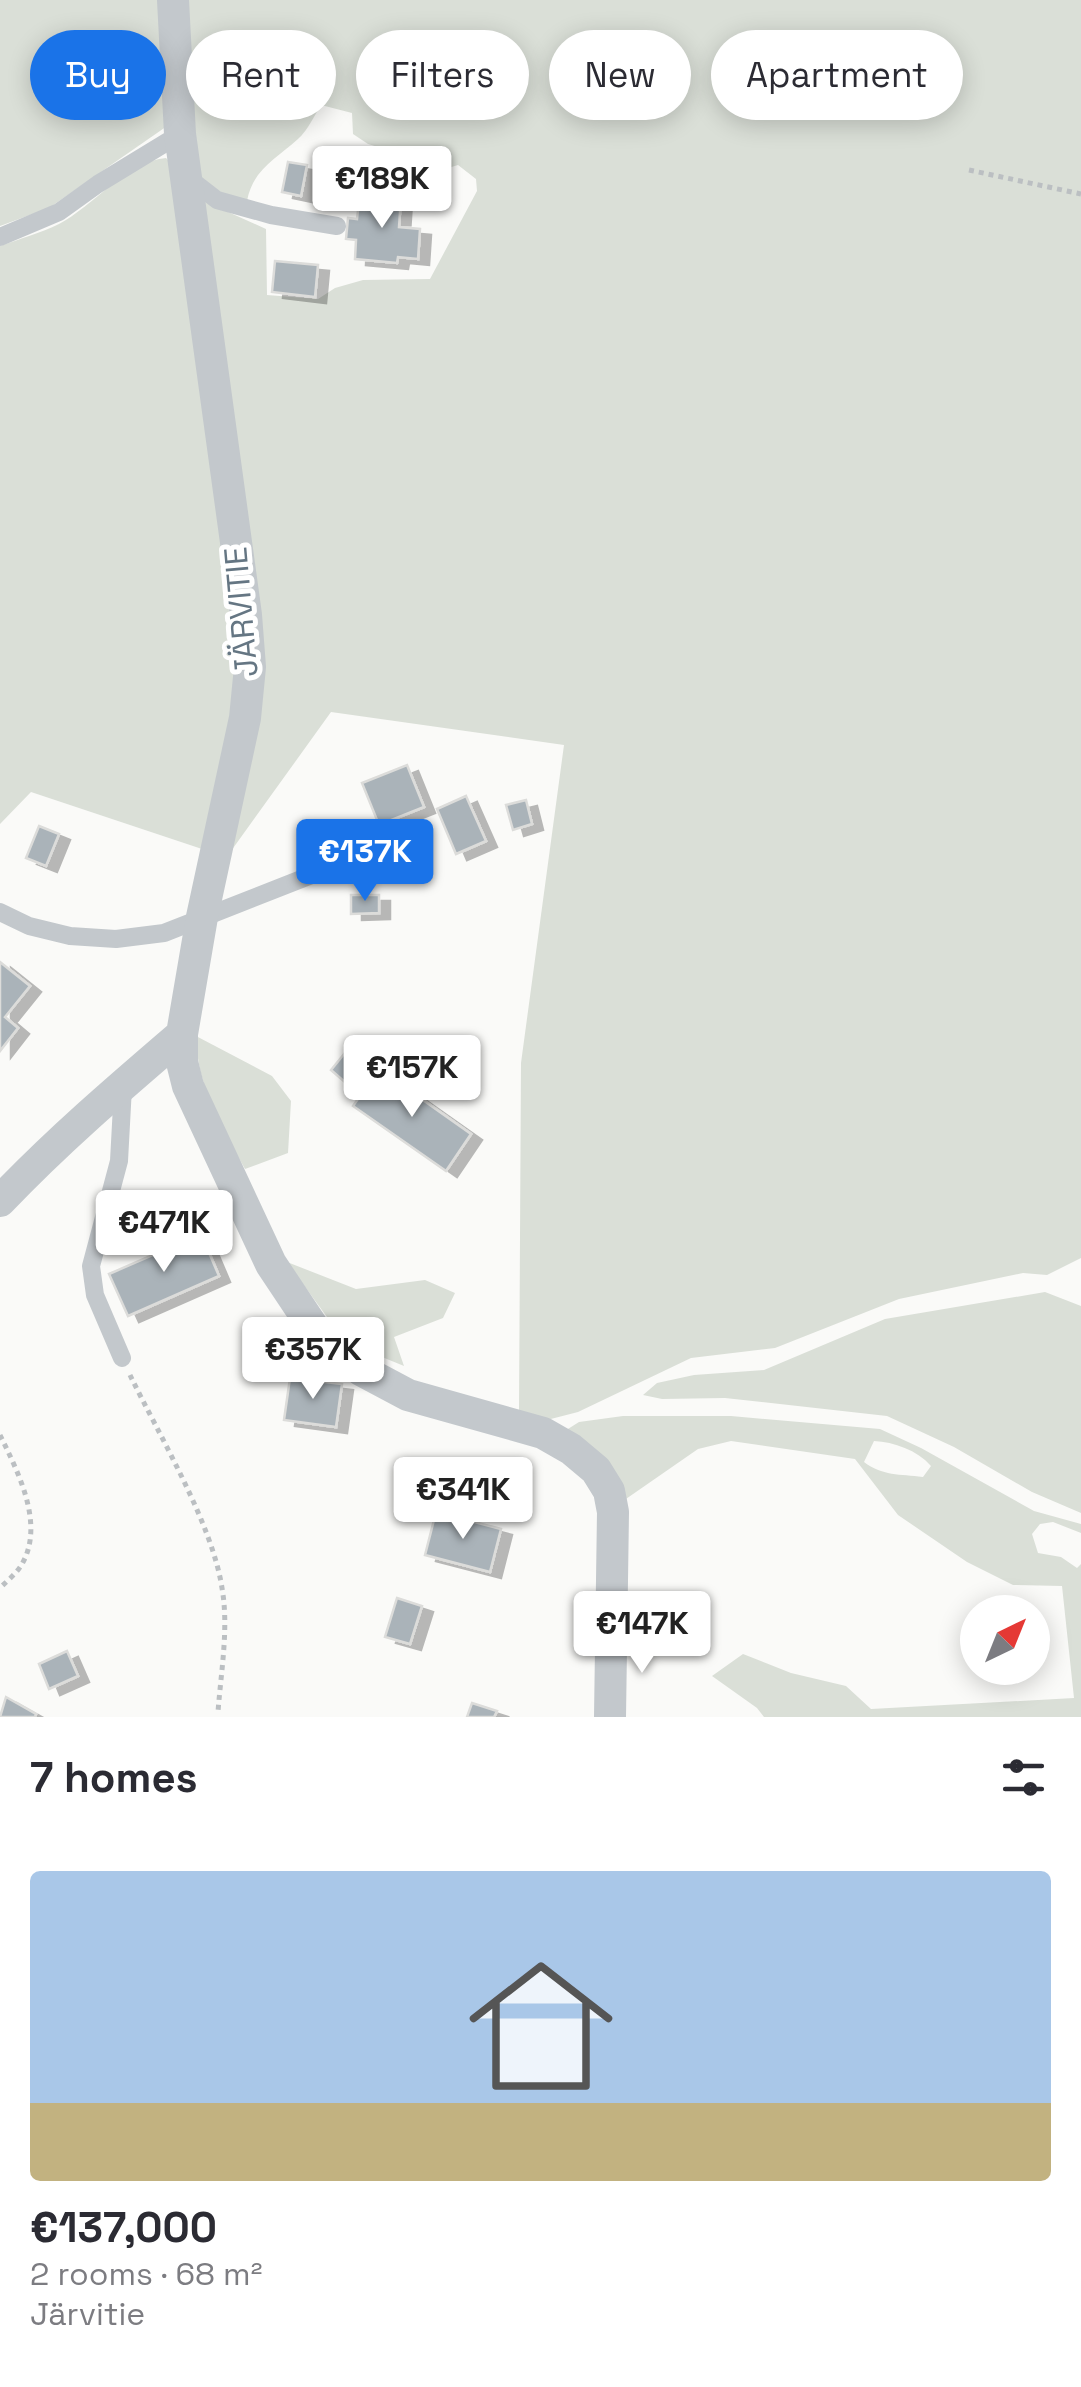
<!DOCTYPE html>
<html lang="en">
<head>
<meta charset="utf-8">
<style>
  :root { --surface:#fff; --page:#f7f7f7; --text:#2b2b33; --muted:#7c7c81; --line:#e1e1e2; --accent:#1a73e8 }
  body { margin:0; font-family:"Space Grotesk",sans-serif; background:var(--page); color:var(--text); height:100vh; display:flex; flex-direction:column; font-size:38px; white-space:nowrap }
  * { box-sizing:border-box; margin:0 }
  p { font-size:32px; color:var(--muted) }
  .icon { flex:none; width:55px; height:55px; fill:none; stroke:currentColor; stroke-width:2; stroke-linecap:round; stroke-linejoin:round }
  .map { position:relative; height:1717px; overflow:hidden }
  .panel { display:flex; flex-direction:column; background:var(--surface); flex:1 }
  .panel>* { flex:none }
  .guide { position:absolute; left:30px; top:30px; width:1022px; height:90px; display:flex; gap:20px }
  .needle { width:65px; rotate:43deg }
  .buttons { position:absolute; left:960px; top:1595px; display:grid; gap:20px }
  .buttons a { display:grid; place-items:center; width:90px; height:90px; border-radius:50%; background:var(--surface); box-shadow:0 5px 25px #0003; font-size:50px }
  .price { position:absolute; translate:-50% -85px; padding:0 22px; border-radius:10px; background:#fff; color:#222; font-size:32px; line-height:65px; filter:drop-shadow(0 2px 5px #0008) }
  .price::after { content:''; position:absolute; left:50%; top:60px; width:30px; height:22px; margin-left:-15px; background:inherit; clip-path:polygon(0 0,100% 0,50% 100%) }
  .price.selected { background:var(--accent); color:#fff }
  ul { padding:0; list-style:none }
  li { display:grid; align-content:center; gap:20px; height:530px; padding:0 30px }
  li+li { border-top:2px solid var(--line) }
  li span { display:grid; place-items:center; height:310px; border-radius:10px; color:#555 }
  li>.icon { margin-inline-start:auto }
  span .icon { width:180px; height:180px; fill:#fffc; stroke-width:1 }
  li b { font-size:42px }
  h2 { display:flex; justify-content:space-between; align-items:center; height:120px; padding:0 30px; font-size:42px }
  .chip { padding:0 35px; border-radius:45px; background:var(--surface); box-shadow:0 5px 25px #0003; font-size:35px; line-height:90px }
  .chip.selected { background:var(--accent); color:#fff }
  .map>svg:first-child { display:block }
  .green { fill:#dadfd7; fill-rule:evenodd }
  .building { fill:#aab3b9; stroke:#dcdcda; stroke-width:2.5; filter:url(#shadow) }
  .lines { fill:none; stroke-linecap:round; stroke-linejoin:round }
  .path { stroke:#bbbfc2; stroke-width:5; stroke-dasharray:5 5; stroke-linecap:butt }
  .lane { stroke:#c3c8cc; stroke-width:18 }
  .street { stroke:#c3c8cc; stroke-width:32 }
  .labels { text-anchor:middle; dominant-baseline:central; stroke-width:10; stroke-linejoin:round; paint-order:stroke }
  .street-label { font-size:32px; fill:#657683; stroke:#fff }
</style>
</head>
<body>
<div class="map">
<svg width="1081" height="1717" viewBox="0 0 1081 1717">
  <defs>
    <filter id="shadow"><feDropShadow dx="11" dy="6" stdDeviation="0" flood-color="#0004"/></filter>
  </defs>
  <rect width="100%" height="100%" fill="#fafaf8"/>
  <path class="green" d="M0 0H164L170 124 49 208 0 226Z
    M184 0H1081V1258L1047 1275 1023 1273 899 1299 775 1348 691 1358 578 1412 543 1421 519 1413 521 1063 564 745 331 712 226 858 260 703 195 191 217 207 266 229 267 295 318 299 335 288 363 280 430 279 477 191 476 179 458 165 419 177 407 174 402 165 405 155 368 144 353 134 352 113 321 105C314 116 308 130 298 139 276 159 253 169 247 201L220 195 196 176Z
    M166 158 178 171 244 680 208 851 31 792 0 824V246C19 239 41 233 59 224 92 207 128 161 166 158Z
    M196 1036 272 1076 291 1101 288 1153 245 1169C221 1125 197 1087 196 1036Z
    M287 1262 356 1289 425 1280 455 1293 443 1318 394 1337 404 1366 360 1348 327 1317Z
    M1045 1292 1081 1306V1513L1032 1492 954 1447 887 1416 725 1398 662 1399 643 1395 657 1383 694 1375 764 1370 885 1319Z
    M623 1416H731L880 1429 921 1448 1034 1511 1081 1524V1533L1053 1522 1040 1524 1032 1534 1038 1553 1061 1557 1077 1568 1081 1564V1717H764L757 1708 712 1676 743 1654 791 1673 846 1686 871 1709 1074 1698 1062 1586 1013 1585 967 1562 898 1515 855 1459 731 1441 698 1449 623 1501 560 1434 579 1422ZM874 1441C894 1442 917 1450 931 1466L923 1477C900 1474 882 1476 864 1462Z"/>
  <path class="building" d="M288 162 307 165 301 196 282 192Z
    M360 193 401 197 399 227 420 229 418 259 398 257 397 263 355 259 356 240 346 239 348 218 357 219Z
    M275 261 318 265 315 297 272 292Z
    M407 765 424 807 379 825 362 783Z
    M466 796 486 841 456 854 437 809Z
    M526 800 532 824 513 830 506 805Z
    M39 826 59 834 46 866 26 858Z
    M351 895H379V913L351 914Z
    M0 962 30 986 5 1017 18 1028 0 1051Z
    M353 1043 368 1055 346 1083 331 1070Z
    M379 1069 471 1134 446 1171 353 1106Z
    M201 1234 219 1276 128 1316 109 1274Z
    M290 1378 342 1384 336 1427 284 1420Z
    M436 1512 501 1529 490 1572 425 1555Z
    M397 1598 422 1606 410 1644 385 1637Z
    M67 1651 78 1676 49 1689 39 1664Z
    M6 1697 36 1714 35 1717H0Z
    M472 1703 497 1711 494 1717H467Z"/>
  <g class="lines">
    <path class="path" d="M969 170 1081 194
      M130 1375C159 1435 212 1523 222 1588 229 1628 221 1671 218 1712
      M0 1435C18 1472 45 1524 22 1564 17 1573 7 1581 0 1588"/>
    <path class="lane" d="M186 176 217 200 271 215 337 226
      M0 237 59 212 98 184 180 134
      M0 912 29 926 70 936 116 939 164 933 416 834
      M122 1358 95 1295 91 1266 119 1161 123 1087"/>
    <path class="street" d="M173 0 180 134 246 615 250 667 245 718 202 917 182 1034V1062L188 1086 271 1264 321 1339 361 1370 408 1395 543 1433 571 1449 596 1470 609 1491 613 1512 610 1717
      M0 1201C57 1141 119 1088 182 1034"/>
  </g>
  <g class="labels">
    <g class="street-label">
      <text transform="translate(241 612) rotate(-95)">JÄRVITIE</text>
    </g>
  </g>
</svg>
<div class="buttons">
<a><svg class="needle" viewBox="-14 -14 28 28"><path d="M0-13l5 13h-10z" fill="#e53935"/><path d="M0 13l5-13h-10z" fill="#7c7c81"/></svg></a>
</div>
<b class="price" style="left:382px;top:231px">€189K</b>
<b class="price selected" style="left:365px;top:904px">€137K</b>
<b class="price" style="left:412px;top:1120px">€157K</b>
<b class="price" style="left:164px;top:1275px">€471K</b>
<b class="price" style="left:313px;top:1402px">€357K</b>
<b class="price" style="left:463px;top:1542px">€341K</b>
<b class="price" style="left:642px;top:1676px">€147K</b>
<div class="guide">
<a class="chip selected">Buy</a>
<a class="chip">Rent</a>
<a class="chip">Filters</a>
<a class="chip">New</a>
<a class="chip">Apartment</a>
</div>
</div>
<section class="panel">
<h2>7 homes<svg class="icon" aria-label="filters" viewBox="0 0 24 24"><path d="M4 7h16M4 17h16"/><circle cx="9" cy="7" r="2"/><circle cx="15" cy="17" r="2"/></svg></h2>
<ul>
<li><span style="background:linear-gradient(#a9c7e8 75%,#c2b280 0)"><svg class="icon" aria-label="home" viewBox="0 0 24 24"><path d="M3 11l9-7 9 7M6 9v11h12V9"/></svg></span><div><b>€137,000</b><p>2 rooms · 68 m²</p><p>Järvitie</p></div></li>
</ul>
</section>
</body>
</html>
